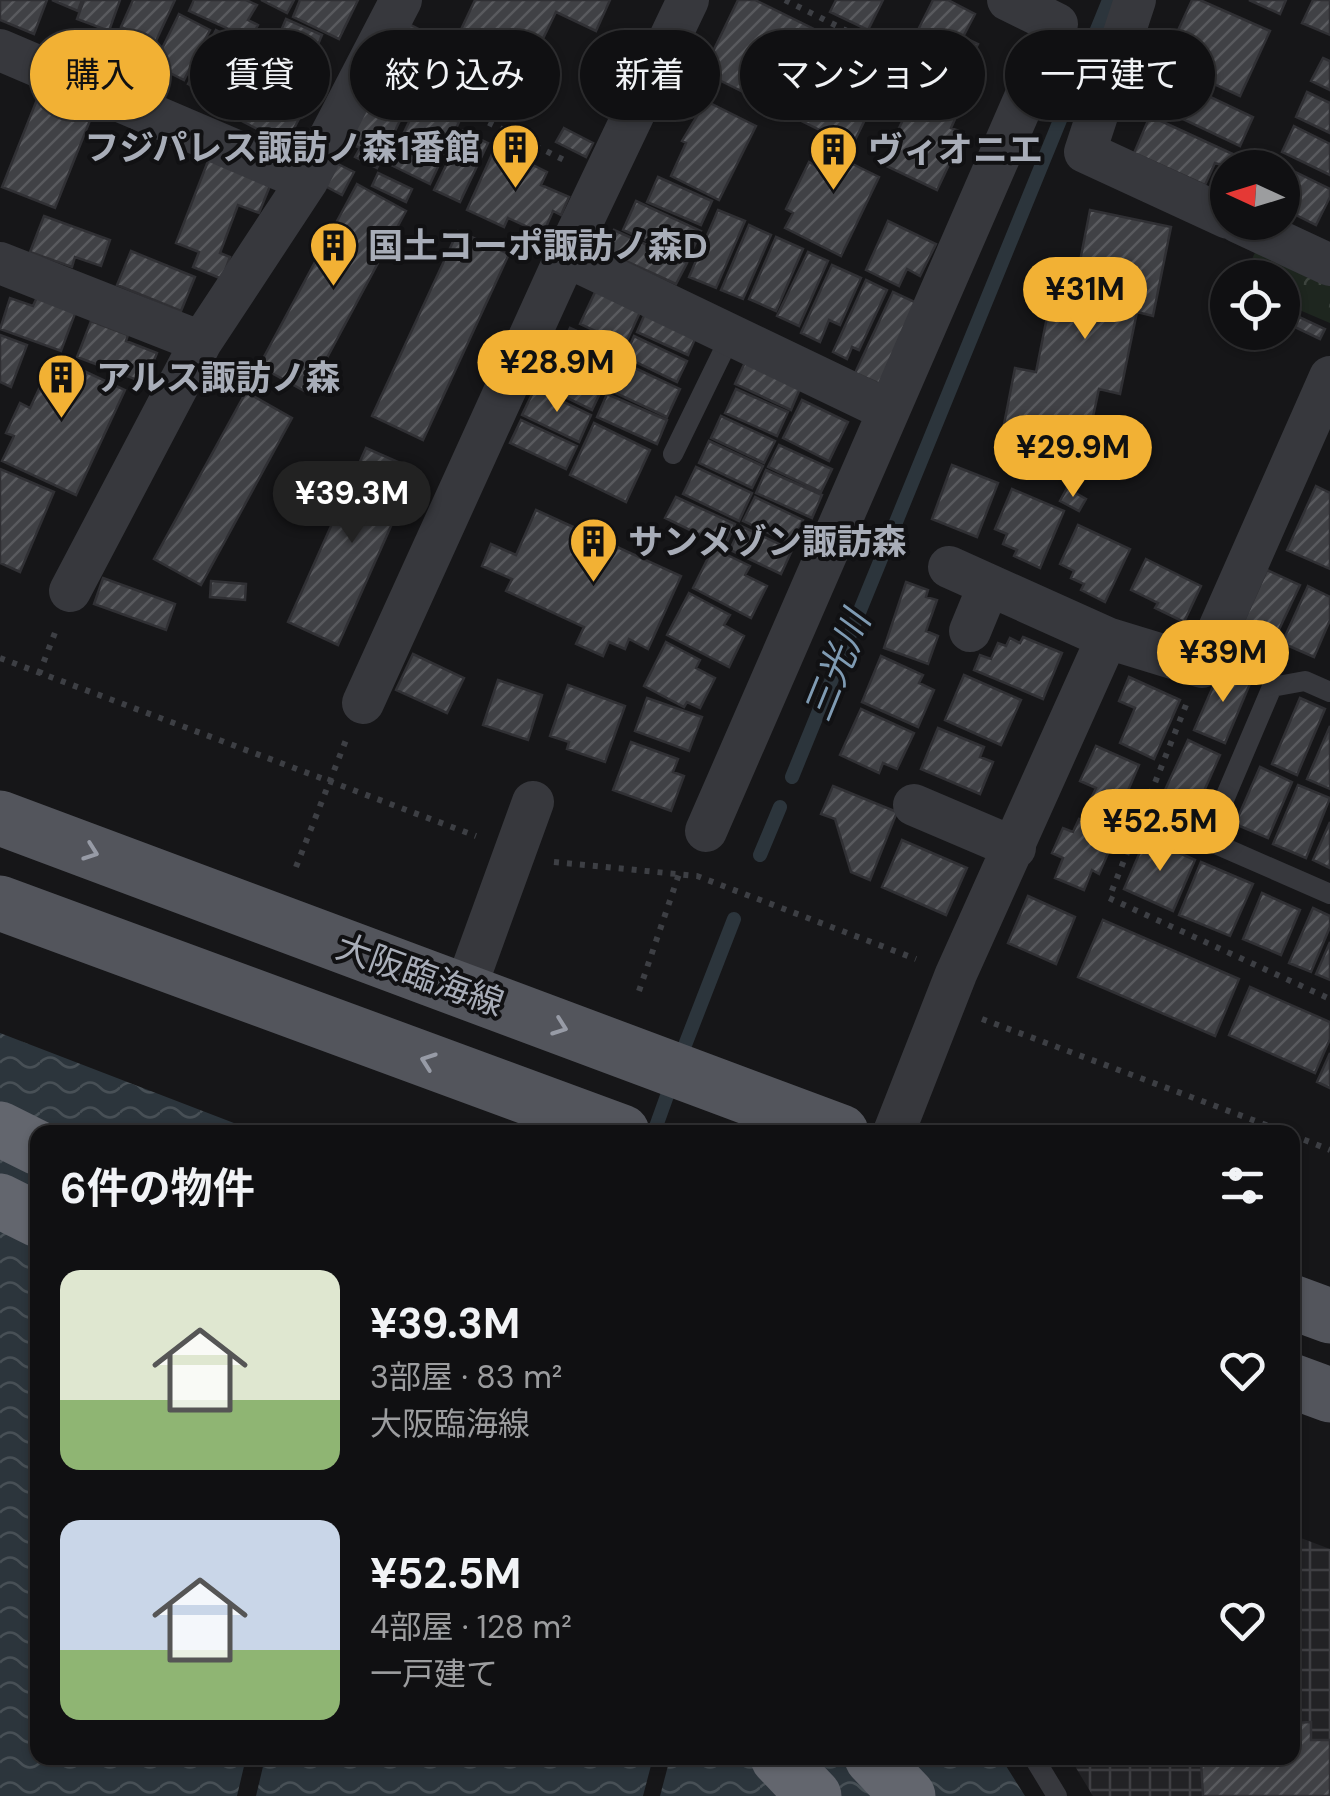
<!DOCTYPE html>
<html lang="ja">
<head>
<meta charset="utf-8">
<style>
  :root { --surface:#101012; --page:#1e1e20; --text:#f1f3f6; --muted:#9c9d9f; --line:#303032; --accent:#f2b134 }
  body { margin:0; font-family:"DM Sans","Noto Sans JP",sans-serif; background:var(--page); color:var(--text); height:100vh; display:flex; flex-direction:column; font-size:38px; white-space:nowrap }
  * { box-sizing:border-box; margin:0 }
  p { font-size:32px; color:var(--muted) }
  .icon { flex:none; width:55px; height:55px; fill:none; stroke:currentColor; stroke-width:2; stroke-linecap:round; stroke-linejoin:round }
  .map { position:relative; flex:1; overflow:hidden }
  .panel { position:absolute; left:30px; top:1125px; width:1270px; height:640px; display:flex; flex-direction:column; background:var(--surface); border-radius:20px; box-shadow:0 2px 8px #0004,0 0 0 2px var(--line) }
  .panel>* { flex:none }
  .hud { position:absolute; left:30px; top:30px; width:1270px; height:90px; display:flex; gap:20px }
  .needle { width:65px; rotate:274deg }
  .buttons { position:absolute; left:1210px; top:150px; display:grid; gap:20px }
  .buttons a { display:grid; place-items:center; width:90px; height:90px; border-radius:50%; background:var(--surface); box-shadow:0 2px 8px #0004,0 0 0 2px var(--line); font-size:50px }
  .price { position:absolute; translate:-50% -85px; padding:0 22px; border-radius:35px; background:var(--accent); color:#111; font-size:32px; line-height:65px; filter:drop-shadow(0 2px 5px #0008) }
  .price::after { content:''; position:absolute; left:50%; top:60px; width:30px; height:22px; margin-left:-15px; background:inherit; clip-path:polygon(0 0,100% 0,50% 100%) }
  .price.on { background:#222; color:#fff }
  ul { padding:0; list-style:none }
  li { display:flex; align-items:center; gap:30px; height:250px; padding:0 30px }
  li span { display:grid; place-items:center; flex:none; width:280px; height:200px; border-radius:20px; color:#555 }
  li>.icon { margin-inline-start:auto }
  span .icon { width:120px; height:120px; fill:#fffc; stroke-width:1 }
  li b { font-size:42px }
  h2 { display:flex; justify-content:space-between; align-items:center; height:120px; padding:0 30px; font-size:42px }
  .chip { padding:0 35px; border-radius:45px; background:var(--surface); box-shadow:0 2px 8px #0004,0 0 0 2px var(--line); font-size:35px; line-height:90px }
  .chip.on { background:var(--accent); color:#111 }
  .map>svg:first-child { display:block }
  .industrial { fill:url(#industrial-grid) }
  .park { fill:url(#park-crowns) }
  .water { fill:url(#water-waves) }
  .pier { fill:#161618 }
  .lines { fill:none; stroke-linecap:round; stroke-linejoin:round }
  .stream { stroke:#2c353c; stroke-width:14 }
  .building { fill:url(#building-hatch); stroke:#303034; stroke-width:2.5 }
  .path { stroke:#3d3f44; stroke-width:6; stroke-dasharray:5 8; stroke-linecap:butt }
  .lane { stroke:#37383d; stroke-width:20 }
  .street { stroke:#37383d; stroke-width:42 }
  .primary { stroke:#53555c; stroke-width:55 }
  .highway { stroke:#63666e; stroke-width:55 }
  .oneway { stroke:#979ba6 }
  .labels { text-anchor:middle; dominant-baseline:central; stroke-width:8; stroke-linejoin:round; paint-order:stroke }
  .poi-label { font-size:35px; font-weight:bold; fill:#a8adb8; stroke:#111113; text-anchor:start }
  .street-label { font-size:35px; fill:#a8adb8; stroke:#111113 }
  .water-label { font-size:38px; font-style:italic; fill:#7f9bb3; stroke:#111113 }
</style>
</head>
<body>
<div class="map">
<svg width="1330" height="1796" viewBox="0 0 1330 1796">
  <defs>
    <pattern id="industrial-grid" width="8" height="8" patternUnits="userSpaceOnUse" patternTransform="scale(2.5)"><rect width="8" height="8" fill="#222225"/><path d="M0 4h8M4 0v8" fill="none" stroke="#3f3f43"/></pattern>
    <pattern id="park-crowns" width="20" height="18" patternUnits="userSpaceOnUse" patternTransform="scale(2.5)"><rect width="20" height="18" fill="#1e261f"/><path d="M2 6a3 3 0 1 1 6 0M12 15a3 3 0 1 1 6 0" fill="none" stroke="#3c433d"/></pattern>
    <pattern id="water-waves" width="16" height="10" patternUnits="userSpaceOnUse" patternTransform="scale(2.5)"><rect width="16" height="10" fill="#2c353c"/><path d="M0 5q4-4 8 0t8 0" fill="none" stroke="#485056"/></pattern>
    <pattern id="building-hatch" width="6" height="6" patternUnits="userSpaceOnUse" patternTransform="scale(2.5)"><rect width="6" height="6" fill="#404145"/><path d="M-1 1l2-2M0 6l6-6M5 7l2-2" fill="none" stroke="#595a5e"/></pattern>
  </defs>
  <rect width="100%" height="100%" fill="#161618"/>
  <path class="industrial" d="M1293 1535 1330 1549V1796H1093L1070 1758H1292Z"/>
  <path class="park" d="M1256 250 1330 282V323L1283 303 1282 278H1244Z"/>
  <path class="water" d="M0 1033 257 1132H38V1758H1001L1025 1796H0Z"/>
  <path class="pier" d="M246 1758H265L256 1796H237Z
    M653 1758H670L660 1796H643Z"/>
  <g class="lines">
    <path class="stream" d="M792 777 1109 0
      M760 855 780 807
      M680 1058 734 919
      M654 1132 673 1079"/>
  </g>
  <path class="building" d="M0 0H47L34 34 0 20Z
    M52 0H82L78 11Z
    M84 0H120L109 31 77 19Z
    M133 0H175L155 43 121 27Z
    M194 0H246L257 5 248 20 258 25 250 39 189 11Z
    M261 0H294L287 13Z
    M300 0H358L339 39 293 17Z
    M475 0H610L596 31 556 12 533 59 494 40 478 72 448 57Z
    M738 0H755L891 67 852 146 703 72Z
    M836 0H883L868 30 830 12Z
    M933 0H948L975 14 963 37 978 44 960 79 907 52Z
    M1192 0H1200L1270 31 1240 96 1164 61Z
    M1249 0H1286L1280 14Z
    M1313 0H1330V35L1302 23Z
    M179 14 210 30 184 80 154 65Z
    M286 19 322 35 316 49 280 33Z
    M409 24 438 39 421 75 392 61Z
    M216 30 243 44 215 98 188 84Z
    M1323 58 1330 61V90L1311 81Z
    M1168 77 1253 117 1240 146 1155 106Z
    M254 84 304 109 286 144 236 118Z
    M369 85 388 94 385 101 405 110 377 168 355 157 360 148 343 140Z
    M919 86 961 106 951 128 964 133 937 190 882 164Z
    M40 92 93 113 55 208 2 187Z
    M1307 92 1330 103V133L1296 117Z
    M706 101 756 126 719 200 671 176 686 143 682 141Z
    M418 103 459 122 430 184 389 164Z
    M1150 116 1237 156 1232 168 1215 163 1205 185 1134 153Z
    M1294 126 1330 144V175L1282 152Z
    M564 128 593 143 586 157 556 142Z
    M463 131 488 143 460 202 434 190Z
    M498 141 525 153 523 160 547 172 541 185 569 197 561 215 553 211 543 234 508 218 504 227 467 210Z
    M824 150 879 177 841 256 785 228 793 213 786 209 809 162 816 166Z
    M210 156 272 181 259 213 238 205 220 253 230 257 222 279 193 267 199 252 176 243Z
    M334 162 354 172 342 195 323 185Z
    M1277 163 1330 189V197L1316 225 1282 208V168H1275Z
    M378 173 412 189 406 202 372 186Z
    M658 177 712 201 701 225 647 202Z
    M357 184 406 211 308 393 259 366Z
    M636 201 701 231 688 260 623 230Z
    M718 210 745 221 716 288 689 277Z
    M1090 210 1171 227 1153 316 1137 312 1120 394 1099 389 1081 472 998 455 1015 368 1036 372 1054 282 1075 287Z
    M44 216 110 240 101 266 75 257 72 267 30 252Z
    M888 221 936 244 920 276 907 269 899 286 866 270Z
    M749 225 771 235 743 299 721 290Z
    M614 230 687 263 676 284 604 251Z
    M458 231 509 254 423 440 372 416Z
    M776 237 803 249 776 311 749 299Z
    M131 251 195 277 181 311 117 285Z
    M808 252 828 261 799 326 777 316Z
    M832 265 861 278 840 325 829 320 820 342 801 333Z
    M866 280 887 290 859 350 852 347 847 359 833 352Z
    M597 288 642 308 625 345 580 324Z
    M893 292 917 303 880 384 855 373Z
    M37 297 76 311 61 351 0 329 10 298 33 306Z
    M647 309 698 332 688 355 637 332Z
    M1282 309 1325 329 1320 339 1282 321Z
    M91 321 128 335 126 341 157 353 145 383 77 357Z
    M570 328 622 351 606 387 554 364Z
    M0 335 27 345 11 387 0 382Z
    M634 336 687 361 677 382 625 357Z
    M54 357 125 390 76 495 2 461 14 436 6 433 20 403 30 408Z
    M747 358 802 384 791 410 735 384Z
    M546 362 602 389 592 410 536 383Z
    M622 362 680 389 667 417 609 390Z
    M535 388 591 415 579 442 522 415Z
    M736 389 788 412 777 436 725 413Z
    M246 392 292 418 201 585 154 559Z
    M607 394 667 420 657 444 597 417Z
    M802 400 848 422 829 461 783 438Z
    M721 416 775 441 764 463 711 438Z
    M521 420 577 446 566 469 510 443Z
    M594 423 650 450 626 502 570 475Z
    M709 441 763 466 752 488 699 463Z
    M779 445 832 469 821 492 768 467Z
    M366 448 416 470 338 645 288 622Z
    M952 465 998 483 977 537 932 519Z
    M696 467 752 493 739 521 683 494Z
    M0 469 54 492 20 572 0 563Z
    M766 470 822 495 812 518 756 493Z
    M1316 486 1330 493V569L1287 550Z
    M1067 488 1086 499 1079 511 1060 501Z
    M1012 489 1064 511 1040 568 1014 556 1017 550 1003 544 1007 534 995 529Z
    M676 497 735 524 725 547 665 518Z
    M755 497 803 520 792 544 743 521Z
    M536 510 681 576 648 649 629 639 625 649 609 642 603 656 576 644 584 627 506 591 512 579 482 566 491 544 516 555Z
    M1078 525 1130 549 1105 602 1081 590 1084 584 1071 578 1074 571 1060 564Z
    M741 526 792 550 781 574 730 550Z
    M713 548 750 566 745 575 767 586 751 618 693 588Z
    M1146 559 1201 586 1184 622 1155 608 1158 603 1131 590Z
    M1267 570 1300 585 1274 640 1242 625Z
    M103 578 175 604 166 630 94 604Z
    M211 581 246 584 245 600 210 597Z
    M906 582 928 590 926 597 937 600 926 631 938 636 928 664 884 648Z
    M1308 586 1330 597V620L1314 657 1282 643Z
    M689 593 730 615 724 625 744 636 729 667 667 635Z
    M1023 637 1062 653 1043 699 974 670 980 655 991 659 998 643 1006 646 1010 638 1020 643Z
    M666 642 700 660 696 668 715 678 700 708 687 702 684 707 644 686Z
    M413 654 464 678 447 713 396 690Z
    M881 656 923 675 919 683 934 690 918 727 862 702Z
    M1222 666 1252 679 1225 743 1194 730Z
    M964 675 1021 700 1001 745 945 720Z
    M1129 677 1180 700 1154 759 1120 743 1135 708 1119 701Z
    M498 680 542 695 528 740 483 725Z
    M568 685 625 706 605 762 567 749 569 742 550 736Z
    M647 698 702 717 689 751 635 731Z
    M1300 698 1325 709 1297 775 1272 764Z
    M861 709 914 733 897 769 883 763 879 773 840 755Z
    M1330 726V789L1307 779Z
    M938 728 984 747 980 757 993 762 980 794 921 769Z
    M1188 740 1220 755 1193 816 1160 801Z
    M631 742 678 759 673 772 684 776 671 811 613 790Z
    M1096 746 1139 765 1115 821 1086 809 1096 788 1080 781Z
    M1260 767 1292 782 1268 838 1235 824Z
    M1298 785 1330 798 1306 858 1273 844Z
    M833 786 897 812 870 880 851 872 835 819 821 814Z
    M1079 819 1116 835 1099 874 1092 870 1084 890 1055 878 1063 858 1052 853 1063 828 1073 832Z
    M1330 822V868L1313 860Z
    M1146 838 1195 860 1173 911 1124 889Z
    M902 840 967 868 946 915 882 887Z
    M1201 862 1253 884 1230 936 1179 915Z
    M1262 893 1300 910 1281 955 1243 939Z
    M1028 896 1075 917 1056 964 1008 943Z
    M1313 908 1330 916V927L1311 972 1289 963Z
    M1103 920 1239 979 1215 1036 1078 977Z
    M1330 942V980L1316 974Z
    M1250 987 1330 1022V1039L1315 1073 1229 1035Z
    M1330 1053V1088L1317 1082Z
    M1311 1722V1740H1330V1796H1203L1201 1760 1178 1762V1758H1292V1723Z"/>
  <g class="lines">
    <path class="path" d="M785 0 981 98
      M407 82 566 161
      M0 658 476 836
      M39 674 56 630
      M1186 705 1109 898 1330 999
      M1142 815 1186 835
      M554 862 697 876 916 959
      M296 867 346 740
      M639 991 679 874
      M982 1019 1285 1132
      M1292 1135 1330 1150"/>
    <path class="lane" d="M673 454 731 335
      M1330 692 1305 681 1272 687 1218 814V845L1330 894
      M1034 1758 1057 1796"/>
    <path class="street" d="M1135 0 1085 152 1228 218
      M0 50 307 181
      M1238 222 1330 265
      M566 256 887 410
      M0 263 201 342
      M949 567 1107 638
      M70 591 201 342 307 181 401 0
      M970 631 989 585
      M363 703 566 256 688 0
      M914 805 1015 848
      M706 831 1057 24 1008 0
      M464 992 533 802
      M894 1132 956 974 1107 638 1202 667 1330 377"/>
    <path class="primary" d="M0 818 841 1132
      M0 903 622 1132
      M1292 1302 1330 1316
      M1292 1381 1330 1395"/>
    <path class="highway" d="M0 1129 38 1148
      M0 1201 38 1220
      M778 1758 814 1796
      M872 1758 908 1796"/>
  </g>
  <defs><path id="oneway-chevron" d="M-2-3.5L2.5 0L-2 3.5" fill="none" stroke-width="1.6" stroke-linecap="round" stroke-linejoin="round" transform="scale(2.5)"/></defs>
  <g class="oneway">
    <use href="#oneway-chevron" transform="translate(91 852) rotate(20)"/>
    <use href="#oneway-chevron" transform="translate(560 1027) rotate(20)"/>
    <use href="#oneway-chevron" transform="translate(428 1061) rotate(-160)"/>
  </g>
  <defs>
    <symbol id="building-pin" viewBox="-11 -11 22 30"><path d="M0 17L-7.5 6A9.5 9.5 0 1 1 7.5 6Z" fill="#f2b134" stroke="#111113"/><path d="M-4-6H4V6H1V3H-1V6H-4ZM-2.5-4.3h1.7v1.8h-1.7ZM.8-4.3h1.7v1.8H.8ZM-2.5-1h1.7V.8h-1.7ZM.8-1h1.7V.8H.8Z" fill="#111"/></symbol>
  </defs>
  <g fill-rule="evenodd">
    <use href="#building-pin" x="488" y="120" width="55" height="75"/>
    <use href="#building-pin" x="806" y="122" width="55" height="75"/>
    <use href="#building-pin" x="306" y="218" width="55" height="75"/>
    <use href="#building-pin" x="34" y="350" width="55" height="75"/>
    <use href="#building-pin" x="566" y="514" width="55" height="75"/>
  </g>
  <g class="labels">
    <g class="poi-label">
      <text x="480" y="148" text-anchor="end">フジパレス諏訪ノ森1番館</text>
      <text x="868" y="150">ヴィオニエ</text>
      <text x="368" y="246">国土コーポ諏訪ノ森D</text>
      <text x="96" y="378">アルス諏訪ノ森</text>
      <text x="628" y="542">サンメゾン諏訪森</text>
    </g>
    <g class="street-label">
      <text transform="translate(420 975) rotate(20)">大阪臨海線</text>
    </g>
    <g class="water-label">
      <text transform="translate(837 666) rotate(-68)">三光川</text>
    </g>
  </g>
</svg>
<div class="buttons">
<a><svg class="needle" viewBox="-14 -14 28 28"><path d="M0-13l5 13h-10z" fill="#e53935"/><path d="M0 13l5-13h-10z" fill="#9c9d9f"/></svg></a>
<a><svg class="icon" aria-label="locate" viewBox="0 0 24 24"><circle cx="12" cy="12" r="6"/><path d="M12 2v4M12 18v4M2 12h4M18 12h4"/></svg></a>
</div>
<b class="price" style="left:1085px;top:342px">¥31M</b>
<b class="price" style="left:557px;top:415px">¥28.9M</b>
<b class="price" style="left:1073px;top:500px">¥29.9M</b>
<b class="price on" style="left:352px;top:546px">¥39.3M</b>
<b class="price" style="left:1223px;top:705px">¥39M</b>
<b class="price" style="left:1160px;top:874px">¥52.5M</b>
<div class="hud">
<a class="chip on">購入</a>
<a class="chip">賃貸</a>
<a class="chip">絞り込み</a>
<a class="chip">新着</a>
<a class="chip">マンション</a>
<a class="chip">一戸建て</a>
</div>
<section class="panel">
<h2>6件の物件<svg class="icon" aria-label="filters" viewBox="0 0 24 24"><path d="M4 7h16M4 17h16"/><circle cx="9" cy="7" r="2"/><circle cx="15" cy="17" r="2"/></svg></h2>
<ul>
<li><span style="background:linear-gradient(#dfe7d0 65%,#8fb573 0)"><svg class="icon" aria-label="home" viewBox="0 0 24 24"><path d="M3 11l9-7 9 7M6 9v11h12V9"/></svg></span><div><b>¥39.3M</b><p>3部屋 · 83 m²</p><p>大阪臨海線</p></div><svg class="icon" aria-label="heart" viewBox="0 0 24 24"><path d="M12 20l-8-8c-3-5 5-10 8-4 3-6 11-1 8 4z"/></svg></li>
<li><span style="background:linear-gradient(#c9d6e8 65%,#8fb573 0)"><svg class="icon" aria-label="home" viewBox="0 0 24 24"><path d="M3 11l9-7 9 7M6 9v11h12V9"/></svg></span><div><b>¥52.5M</b><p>4部屋 · 128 m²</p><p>一戸建て</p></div><svg class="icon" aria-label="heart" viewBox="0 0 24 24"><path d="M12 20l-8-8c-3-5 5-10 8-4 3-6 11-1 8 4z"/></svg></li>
</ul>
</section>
</div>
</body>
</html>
